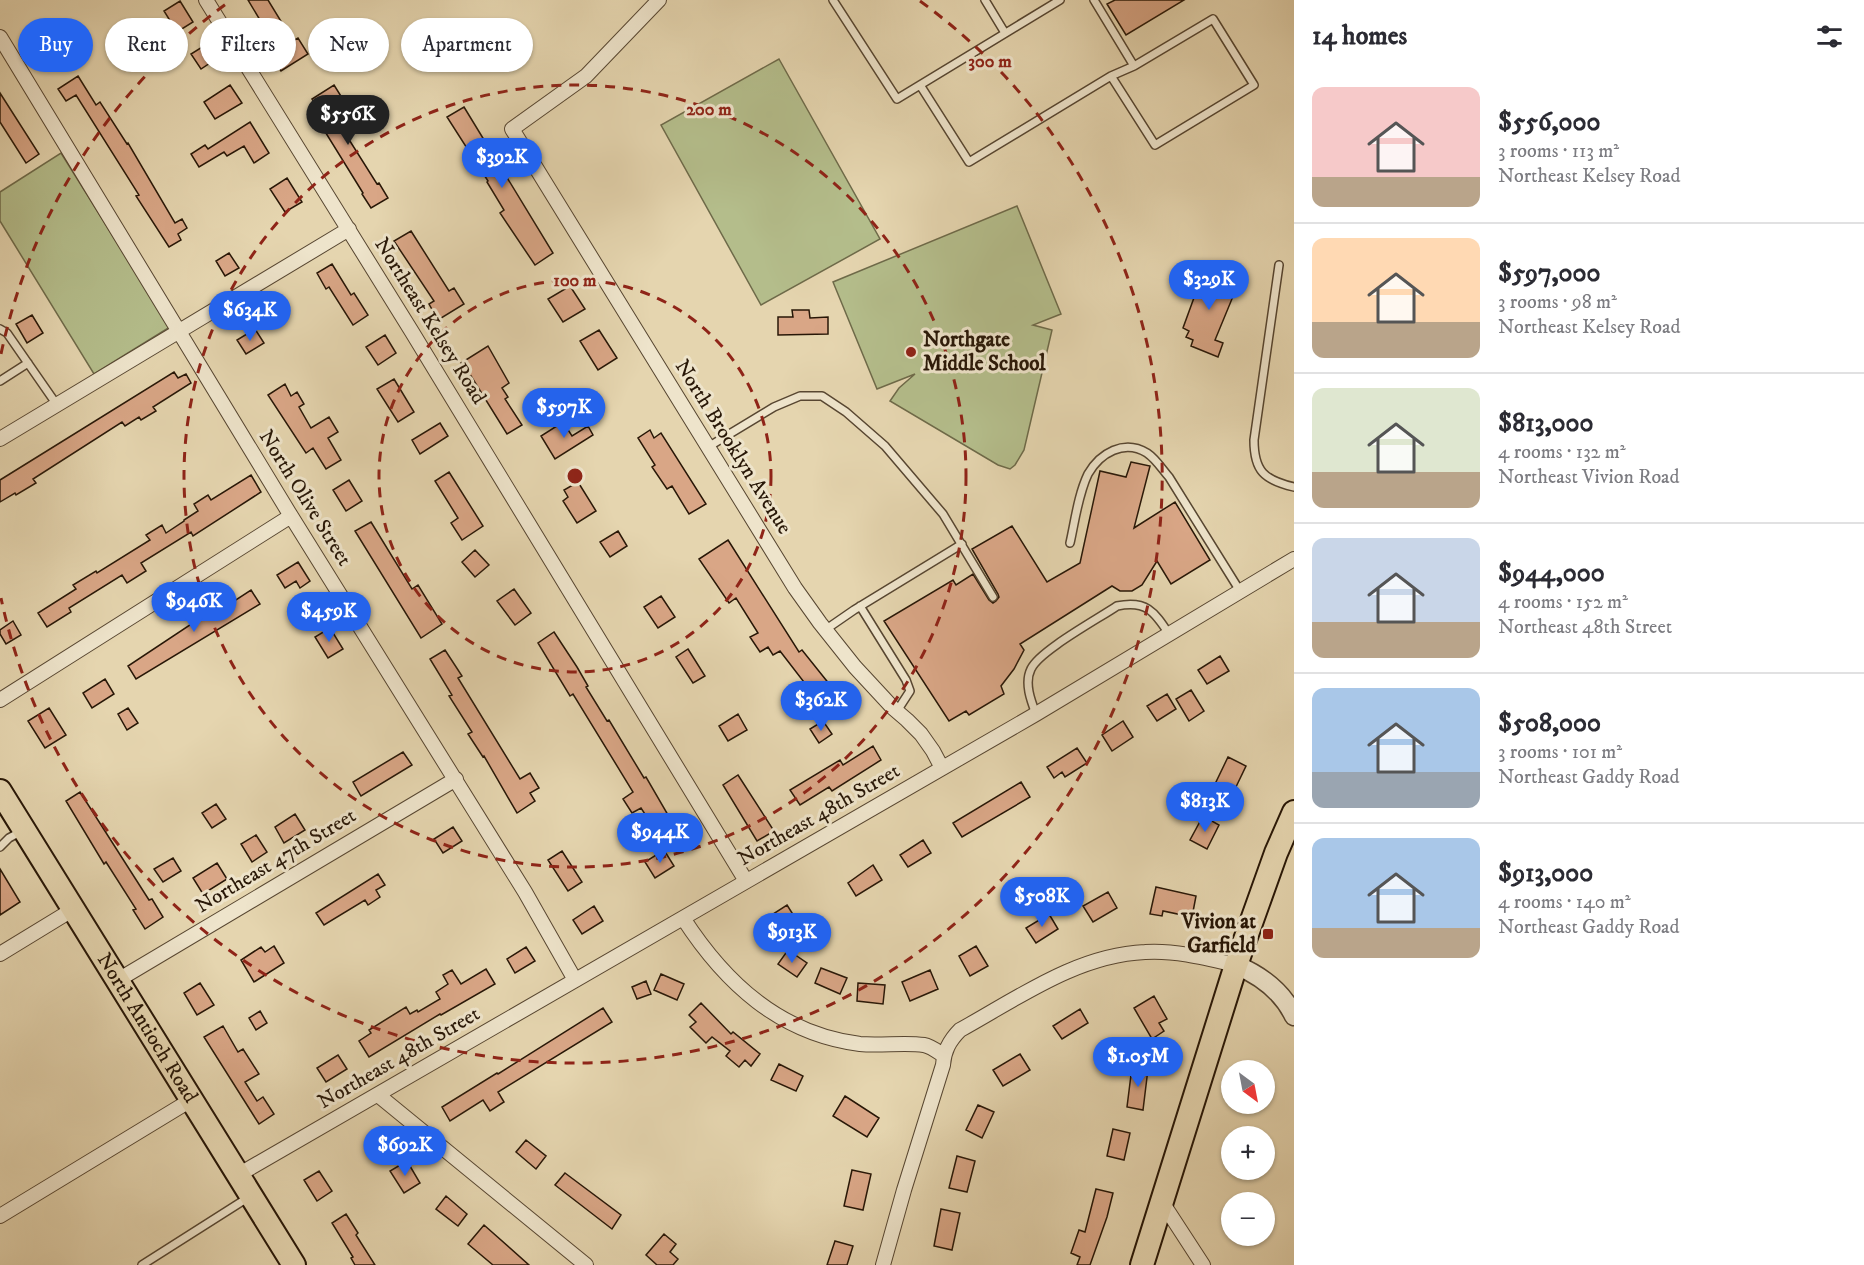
<!DOCTYPE html>
<html lang="en">
<head>
<meta charset="utf-8">
<style>
  :root { --surface:#fff; --page:#f2f2f3; --text:#2b2b33; --muted:#7c7c81; --line:#e1e1e2; --accent:#2563eb }
  body { margin:0; font-family:"IM FELL DW Pica",serif; background:var(--page); color:var(--text); height:100vh; display:flex; flex-direction:column; font-size:22px; white-space:nowrap }
  * { box-sizing:border-box; margin:0 }
  p { font-size:20px; color:var(--muted) }
  .icon { flex:none; width:33px; height:33px; fill:none; stroke:currentColor; stroke-width:2; stroke-linecap:round; stroke-linejoin:round }
  .map { position:relative; flex:1; overflow:hidden }
  .sheet { display:flex; flex-direction:column; background:var(--surface); width:570px }
  .sheet>* { flex:none }
  .hud { position:absolute; left:18px; top:18px; width:570px; height:54px; display:flex; gap:12px }
  .needle { width:39px; rotate:148deg }
  .controls { position:absolute; left:1221px; top:1060px; display:grid; gap:12px }
  .controls a { display:grid; place-items:center; width:54px; height:54px; border-radius:50%; background:var(--surface); box-shadow:0 2px 4px #0004; font-size:30px }
  .price { position:absolute; translate:-50% -51px; padding:0 14px; border-radius:21px; background:var(--accent); color:#fff; font-size:20px; line-height:39px; filter:drop-shadow(0 2px 3px #0008) }
  .price::after { content:''; position:absolute; left:50%; top:36px; width:18px; height:14px; margin-left:-9px; background:inherit; clip-path:polygon(0 0,100% 0,50% 100%) }
  .price.selected { background:#222; color:#fff }
  ul { padding:0; list-style:none }
  li { display:flex; align-items:center; gap:18px; height:150px; padding:0 18px }
  li+li { border-top:2px solid var(--line) }
  li span { display:grid; place-items:center; flex:none; width:168px; height:120px; border-radius:12px; color:#555 }
  li>.icon { margin-inline-start:auto }
  span .icon { width:72px; height:72px; fill:#fffc; stroke-width:1 }
  li b { font-size:26px }
  h2 { display:flex; justify-content:space-between; align-items:center; height:72px; padding:0 18px; font-size:26px }
  .tag { padding:0 21px; border-radius:27px; background:var(--surface); box-shadow:0 2px 4px #0004; font-size:21px; line-height:54px }
  .tag.selected { background:var(--accent); color:#fff }
  main { display:flex; flex:1; min-height:0 }
  .map>svg:first-child { display:block }
  .green { fill:#b4bd8b; stroke:#6e6a49; stroke-width:1.5 }
  .building { fill:#d9a686; stroke:#281707; stroke-width:1.5 }
  .lines { fill:none; stroke-linecap:round; stroke-linejoin:round }
  .service-casing { stroke:#574631; stroke-width:10 }
  .minor-casing { stroke:#574631; stroke-width:16 }
  .tertiary-casing { stroke:#574631; stroke-width:21 }
  .primary-casing { stroke:#281707; stroke-width:26 }
  .service { stroke:#eee4cb; stroke-width:7 }
  .minor { stroke:#eee4cb; stroke-width:14 }
  .tertiary { stroke:#eee4cb; stroke-width:18 }
  .primary { stroke:#e5d5af; stroke-width:22 }
  .ring { fill:none; stroke:#8f2418; stroke-width:3; stroke-dasharray:10 8 }
  .poi-dot { fill:#8f2418; stroke:#eee4cb; stroke-width:2 }
  .labels { text-anchor:middle; dominant-baseline:central; stroke-width:6; stroke-linejoin:round; paint-order:stroke }
  .street-label { font-size:21px; fill:#281707; stroke:#eee4cb }
  .poi-label { font-size:21px; font-weight:bold; fill:#281707; stroke:#eee4cb; text-anchor:start }
  .centre { fill:#8f2418; stroke:#eee4cb; stroke-width:3 }
  .ring-label { font-size:18px; text-anchor:middle; font-weight:bold; fill:#8f2418; stroke:#eee4cb; stroke-width:6; stroke-linejoin:round; paint-order:stroke }
</style>
</head>
<body>
<main>
<div class="map">
<svg width="1294" height="1265" viewBox="0 0 1294 1265">
  <rect width="100%" height="100%" fill="#e5d5af"/>
  <filter id="stains"><feTurbulence type="fractalNoise" baseFrequency=".00333" numOctaves="4"/><feColorMatrix values="0 0 0 0 .2 0 0 0 0 .09 0 0 0 0 .02 0 0 0 .5 -.17"/></filter>
  <radialGradient id="worn" r=".72"><stop offset=".6" stop-color="#630" stop-opacity="0"/><stop offset="1" stop-color="#630" stop-opacity=".3"/></radialGradient>
  <path class="green" d="M779 59 880 239 761 305 661 125Z
    M61 153 170 327 94 374 0 221V192Z
    M1017 206 1061 314 1033 325 1052 330 1024 450 1015 465 1010 469 998 465 890 401 899 388 915 374 877 389 833 282Z"/>
  <path class="building" d="M248 0H268L293 41 298 38 308 54 281 71 271 55 278 50Z
    M1115 0H1184L1126 35 1107 4Z
    M180 1 193 22 177 32 164 11Z
    M57 28 67 43 44 57 35 42Z
    M207 44 216 59 201 69 191 54Z
    M78 76 96 105 100 102 127 144 128 143 175 223 182 219 187 228 178 234 181 240 169 247 136 196 139 195 76 95 66 101 58 89Z
    M230 85 242 103 215 119 204 102Z
    M334 85 344 101 334 108 352 136 348 138 377 184 379 183 388 198 371 208 362 194 363 193 324 130 329 127 312 99Z
    M0 93 39 154 26 163 0 122Z
    M464 107 553 253 535 265 500 213 504 210 487 182 488 181 447 117Z
    M250 122 269 153 254 163 244 146 227 156 224 152 199 167 191 154 205 145 208 149Z
    M287 178 302 202 285 212 270 189Z
    M411 231 449 291 454 288 464 304 438 320 429 304 434 301 394 241Z
    M229 253 239 268 225 276 216 261Z
    M1207 262 1221 268 1219 274 1225 276 1223 282 1229 285 1227 291 1234 294 1215 340 1223 343 1218 357 1191 346 1193 340 1186 337 1189 331 1183 328Z
    M332 264 351 295 354 293 368 315 353 325 329 287 326 289 317 273Z
    M570 286 585 309 563 322 548 299Z
    M792 310H809L810 318 828 317V334L778 335V317H793Z
    M32 315 43 333 27 343 16 324Z
    M255 329 264 343 246 354 237 340Z
    M599 330 617 358 598 370 580 341Z
    M385 335 396 353 378 365 366 347Z
    M488 346 509 383 502 388 508 397 505 399 522 425 507 434 471 376 470 377 461 363Z
    M174 372 178 378 186 374 191 383 153 407 156 411 141 420 139 417 125 426 122 422 33 479 36 483 16 495 15 493 0 502V480Z
    M394 379 414 412 398 422 377 389Z
    M285 384 291 396 297 392 304 404 299 407 311 428 329 417 338 432 328 438 341 460 326 469 313 448 306 453 268 395Z
    M563 422 572 436 588 426 593 435 555 459 541 436Z
    M440 423 448 436 420 454 412 440Z
    M650 430 654 438 661 433 706 504 689 514 672 486 667 489 652 467 655 465 638 438Z
    M1131 462 1150 466 1134 528 1175 502 1210 560 1171 584 1157 561 1142 585 1132 591H1120L1112 586 1020 644 1024 650 1014 669 1001 686 1004 694 969 715 966 711 949 721 884 621 953 580 956 585 973 574 989 600 993 603 996 601 999 597 998 594 972 549 1012 526 1047 582 1080 563 1100 471 1126 477Z
    M449 472 483 526 462 540 451 523 458 518 435 481Z
    M251 475 261 492 193 536 191 532 141 563 146 571 127 583 122 575 69 608 71 612 47 627 38 613 76 589 73 585 96 571 97 573 150 540 146 535 162 525 166 533 184 521V520L198 511 194 504 208 495 211 500Z
    M349 480 362 501 346 511 333 490Z
    M578 482 596 511 577 523 563 501 568 497 564 490Z
    M371 522 412 589 418 585 442 624 421 638 355 531Z
    M618 531 627 546 610 557 600 542Z
    M728 540 799 652 802 650 842 700 827 712 780 651 773 655 768 647 760 652 750 637 758 633 736 598 729 603 699 559Z
    M475 550 489 565 475 577 462 562Z
    M298 562 310 581 300 588 296 581 285 588 277 575Z
    M514 589 531 613 515 625 497 601Z
    M251 590 260 604 136 679 128 666 196 621 194 617 212 606 216 613Z
    M661 596 675 617 658 628 644 607Z
    M13 621 21 635 6 644 0 634V630Z
    M330 628 343 649 328 658 315 637Z
    M554 632 577 667 588 686 586 687 607 721 609 720 644 778 646 777 675 827 660 837 641 808 632 813 623 799 633 792 573 694 570 696 538 643Z
    M688 649 705 676 693 683 676 657Z
    M445 650 462 676 458 678 520 779 530 773 539 788 530 793 535 801 517 813 484 756 483 757 468 734 472 732 449 696 452 695 430 659Z
    M1220 656 1229 671 1207 684 1198 670Z
    M105 679 114 694 92 708 83 693Z
    M1191 690 1204 711 1189 721 1176 699Z
    M1167 694 1176 709 1157 721 1147 706Z
    M49 708 66 735 45 748 28 721Z
    M128 708 138 723 127 730 118 714Z
    M738 714 747 730 728 741 719 726Z
    M823 721 832 734 819 743 810 729Z
    M1123 721 1133 737 1112 751 1102 735Z
    M873 746 881 760 832 791 829 787 800 805 790 790 840 760 843 765Z
    M1077 748 1087 763 1065 777 1062 772 1054 778 1047 767Z
    M403 752 412 765 361 796 353 782Z
    M1228 757 1246 766 1234 791 1216 782Z
    M738 775 774 831 757 841 723 785Z
    M1021 782 1030 797 962 837 953 823Z
    M80 792 149 900 152 899 163 917 145 929 133 910 136 909 106 862 104 864 66 801Z
    M216 804 226 819 212 828 202 813Z
    M295 814 305 830 284 843 275 827Z
    M1203 816 1219 825 1207 849 1190 840Z
    M453 827 462 841 443 853 434 839Z
    M256 835 267 852 252 862 241 844Z
    M923 840 931 853 908 867 900 855Z
    M664 850 674 866 655 878 645 862Z
    M562 851 582 882 568 891 548 860Z
    M173 858 181 871 163 882 154 869Z
    M217 863 227 879 203 894 193 878Z
    M873 865 882 880 856 896 848 883Z
    M0 869 20 902 0 915Z
    M378 874 385 885 376 890 380 897 368 905 365 900 324 925 316 913Z
    M1156 887 1196 896 1192 917 1163 911 1162 916 1150 914Z
    M1108 892 1117 908 1093 922 1083 906Z
    M787 905 794 916 763 936 756 925Z
    M594 906 603 921 582 934 573 920Z
    M1049 914 1058 929 1036 943 1026 928Z
    M274 946 284 963 254 982 241 960 261 947 265 952Z
    M976 946 988 966 970 976 959 956Z
    M526 947 535 961 515 973 507 959Z
    M788 950 807 963 797 977 778 964Z
    M821 968 847 978 840 994 815 983Z
    M486 969 495 984 441 1015 440 1014 369 1057 359 1041 371 1033 369 1030 406 1007 410 1014 417 1010 418 1012 440 999 436 992 448 984 443 975 452 970 461 984Z
    M930 970 938 989 910 1001 902 982Z
    M661 974 684 984 677 1000 654 990Z
    M646 981 651 994 637 999 632 987Z
    M200 983 214 1005 197 1015 184 993Z
    M858 983 885 985 883 1004 857 1001Z
    M1154 996 1167 1019 1159 1023 1164 1031 1152 1039 1134 1008Z
    M701 1003 731 1034 733 1032 760 1054 751 1066 745 1060 739 1067 726 1056 730 1051 712 1037 706 1043 690 1027 696 1022 689 1015Z
    M603 1008 612 1022 498 1092 504 1102 490 1111 483 1100 450 1121 442 1107 497 1073 498 1074Z
    M1080 1009 1088 1023 1062 1039 1053 1026Z
    M260 1011 267 1023 256 1030 249 1018Z
    M223 1026 238 1052 243 1049 259 1074 245 1082 257 1101 263 1097 274 1114 259 1124 204 1037Z
    M1020 1054 1030 1070 1003 1086 993 1070Z
    M338 1055 347 1069 326 1082 317 1068Z
    M779 1064 803 1076 796 1091 771 1080Z
    M1132 1067 1148 1069 1143 1110 1127 1107Z
    M845 1096 879 1118 867 1137 833 1116Z
    M978 1105 994 1112 982 1138 966 1130Z
    M1113 1129 1130 1133 1124 1160 1107 1156Z
    M526 1140 546 1156 536 1169 516 1152Z
    M957 1156 975 1161 967 1192 949 1188Z
    M407 1161 420 1183 404 1193 390 1171Z
    M852 1170 871 1174 863 1210 844 1206Z
    M319 1171 332 1191 317 1201 304 1180Z
    M565 1173 621 1215 612 1229 555 1185Z
    M1096 1189 1113 1193 1107 1217 1090 1265H1077L1080 1257 1071 1253 1079 1230 1085 1232Z
    M446 1196 467 1214 458 1226 436 1209Z
    M941 1209 960 1213 952 1250 934 1246Z
    M346 1214 358 1233 356 1235 375 1265H355L351 1258 353 1257 332 1223Z
    M484 1225 529 1265H493L468 1244Z
    M664 1234 676 1244 670 1252 678 1259 673 1265H657L646 1255Z
    M835 1241 853 1246 847 1265H827Z"/>
  <g class="lines">
    <defs>
      <path id="service" d="M833 0 897 99 1060 0
        M985 0 1005 33
        M1111 76 1155 145 1254 85 1213 19 1134 66
        M920 85 969 162 1111 76 1134 66 1094 0
        M1279 265 1254 440C1254 471 1264 480 1294 487
        M0 329 7 333 57 405
        M0 381 28 363
        M708 447 774 407 800 396H822L846 412 885 446 943 514 993 597
        M1070 543C1075 521 1078 495 1088 474 1100 453 1124 439 1147 453 1156 459 1162 469 1169 477L1240 591
        M860 606 906 680 910 691 897 711
        M825 630 854 610 962 544
        M1036 714C1031 701 1024 683 1031 669 1039 651 1098 619 1117 606 1146 600 1154 611 1169 634
        M0 847 9 838 22 831
        M142 1265 249 1197"/>
      <path id="minor" d="M206 0 412 332 746 881
        M659 0 586 76 512 129 795 588 820 623 855 667 893 708 907 720 921 734 933 751 942 768
        M0 37 291 516 525 892 575 980
        M0 439 349 229
        M0 700 291 516
        M683 918C725 983 780 1034 860 1044 881 1046 905 1042 924 1045 931 1046 938 1052 944 1056
        M0 954 72 910
        M118 980 456 779
        M378 1095 586 1265
        M238 1175 1036 714 1294 559
        M1162 1202 1203 1265
        M0 1216 191 1100
        M883 1265 904 1190 943 1065C944 1051 949 1041 960 1030 1018 998 1077 955 1145 952 1175 950 1206 958 1236 965"/>
      <path id="tertiary" d="M1236 965C1262 976 1282 991 1294 1016"/>
      <g id="primary">
        <path id="s1" d="M0 791 294 1265"/>
        <path d="M1142 1265 1236 965 1276 853 1294 812"/>
      </g>
    </defs>
    <use href="#service" class="service-casing"/>
    <use href="#minor" class="minor-casing"/>
    <use href="#tertiary" class="tertiary-casing"/>
    <use href="#primary" class="primary-casing"/>
    <use href="#service" class="service"/>
    <use href="#minor" class="minor"/>
    <use href="#tertiary" class="tertiary"/>
    <use href="#primary" class="primary"/>
  </g>
  <g class="ring">
    <circle cx="575" cy="476" r="196"/>
    <circle cx="575" cy="476" r="391"/>
    <path d="M1 354A587 587 0 0 1 230 1M920 1A587 587 0 1 1 1 598"/>
  </g>
  <g class="poi-dot">
    <circle cx="911" cy="352" r="6"/>
    <rect x="1262" y="928" width="12" height="12" rx="3"/>
  </g>
  <g class="labels">
    <g class="street-label">
      <text transform="translate(430 321) rotate(58)">Northeast Kelsey Road</text>
      <text transform="translate(733 447) rotate(58)">North Brooklyn Avenue</text>
      <text transform="translate(305 498) rotate(58)">North Olive Street</text>
      <text transform="translate(819 815) rotate(-30)">Northeast 48th Street</text>
      <text transform="translate(276 861) rotate(-31)">Northeast 47th Street</text>
      <text stroke="none"><textPath href="#s1" startOffset="279">North Antioch Road</textPath></text>
      <text transform="translate(399 1058) rotate(-30)">Northeast 48th Street</text>
    </g>
    <g class="poi-label">
      <text x="923" y="340">Northgate<tspan x="923" dy="24">Middle School</tspan></text>
      <text x="1256" y="922" text-anchor="end">Vivion at<tspan x="1256" dy="24">Garfield</tspan></text>
    </g>
  </g>
  <circle cx="575" cy="476" r="9" class="centre"/>
  <g class="ring-label">
    <text x="990" y="67">300 m</text>
    <text x="709" y="115">200 m</text>
    <text x="575" y="286">100 m</text>
  </g>
  <rect width="100%" height="100%" filter="url(#stains)"/>
  <rect width="100%" height="100%" fill="url(#worn)"/>
</svg>
<div class="controls">
<a><svg class="needle" viewBox="-14 -14 28 28"><path d="M0-13l5 13h-10z" fill="#e53935"/><path d="M0 13l5-13h-10z" fill="#7c7c81"/></svg></a>
<a>+</a>
<a>−</a>
</div>
<b class="price selected" style="left:348px;top:146px">$556K</b>
<b class="price" style="left:502px;top:189px">$392K</b>
<b class="price" style="left:1209px;top:311px">$329K</b>
<b class="price" style="left:250px;top:342px">$634K</b>
<b class="price" style="left:564px;top:439px">$597K</b>
<b class="price" style="left:194px;top:633px">$946K</b>
<b class="price" style="left:329px;top:643px">$459K</b>
<b class="price" style="left:821px;top:732px">$362K</b>
<b class="price" style="left:1205px;top:833px">$813K</b>
<b class="price" style="left:660px;top:864px">$944K</b>
<b class="price" style="left:1042px;top:928px">$508K</b>
<b class="price" style="left:792px;top:964px">$913K</b>
<b class="price" style="left:1138px;top:1088px">$1.05M</b>
<b class="price" style="left:405px;top:1177px">$692K</b>
<div class="hud">
<a class="tag selected">Buy</a>
<a class="tag">Rent</a>
<a class="tag">Filters</a>
<a class="tag">New</a>
<a class="tag">Apartment</a>
</div>
</div>
<section class="sheet">
<h2>14 homes<svg class="icon" aria-label="filters" viewBox="0 0 24 24"><path d="M4 7h16M4 17h16"/><circle cx="9" cy="7" r="2"/><circle cx="15" cy="17" r="2"/></svg></h2>
<ul>
<li><span style="background:linear-gradient(#f6c9c9 75%,#b9a48a 0)"><svg class="icon" aria-label="home" viewBox="0 0 24 24"><path d="M3 11l9-7 9 7M6 9v11h12V9"/></svg></span><div><b>$556,000</b><p>3 rooms · 113 m²</p><p>Northeast Kelsey Road</p></div></li>
<li><span style="background:linear-gradient(#ffd9b3 70%,#b9a48a 0)"><svg class="icon" aria-label="home" viewBox="0 0 24 24"><path d="M3 11l9-7 9 7M6 9v11h12V9"/></svg></span><div><b>$597,000</b><p>3 rooms · 98 m²</p><p>Northeast Kelsey Road</p></div></li>
<li><span style="background:linear-gradient(#dfe7d0 70%,#b9a48a 0)"><svg class="icon" aria-label="home" viewBox="0 0 24 24"><path d="M3 11l9-7 9 7M6 9v11h12V9"/></svg></span><div><b>$813,000</b><p>4 rooms · 132 m²</p><p>Northeast Vivion Road</p></div></li>
<li><span style="background:linear-gradient(#c9d6e8 70%,#b9a48a 0)"><svg class="icon" aria-label="home" viewBox="0 0 24 24"><path d="M3 11l9-7 9 7M6 9v11h12V9"/></svg></span><div><b>$944,000</b><p>4 rooms · 152 m²</p><p>Northeast 48th Street</p></div></li>
<li><span style="background:linear-gradient(#a9c7e8 70%,#9aa5b1 0)"><svg class="icon" aria-label="home" viewBox="0 0 24 24"><path d="M3 11l9-7 9 7M6 9v11h12V9"/></svg></span><div><b>$508,000</b><p>3 rooms · 101 m²</p><p>Northeast Gaddy Road</p></div></li>
<li><span style="background:linear-gradient(#a9c7e8 75%,#b9a48a 0)"><svg class="icon" aria-label="home" viewBox="0 0 24 24"><path d="M3 11l9-7 9 7M6 9v11h12V9"/></svg></span><div><b>$913,000</b><p>4 rooms · 140 m²</p><p>Northeast Gaddy Road</p></div></li>
</ul>
</section>
</main>
</body>
</html>
